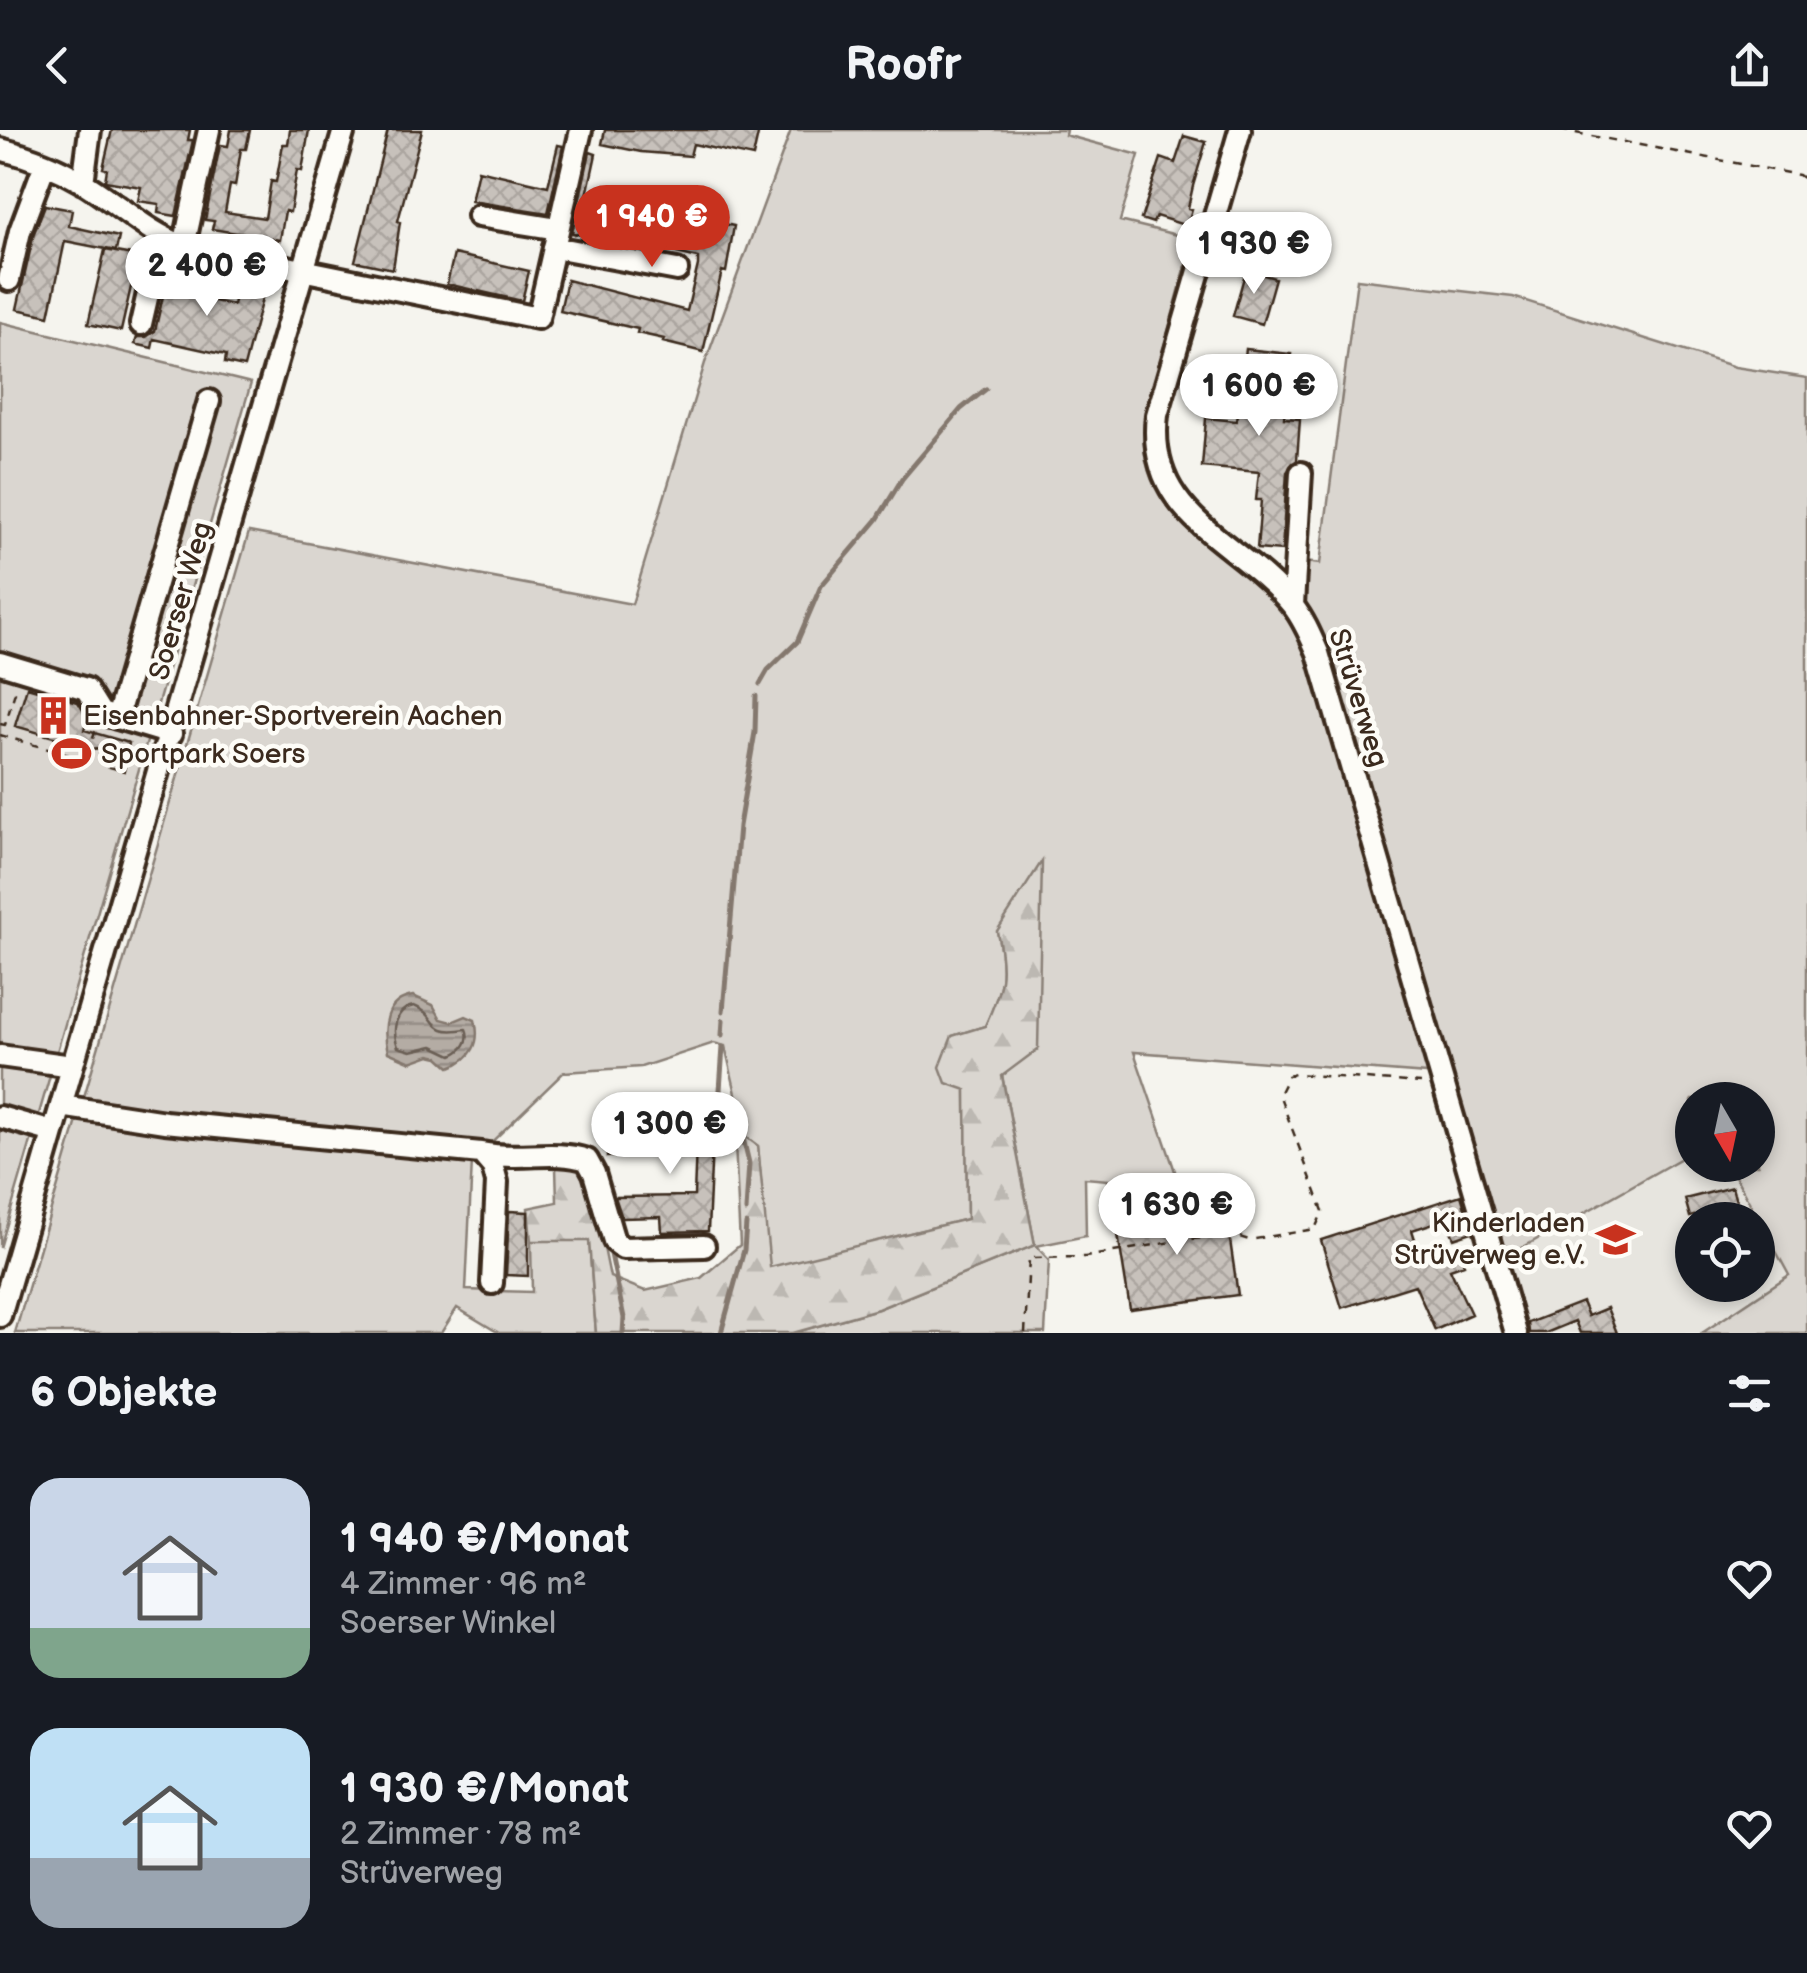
<!DOCTYPE html>
<html lang="de">
<head>
<meta charset="utf-8">
<style>
  :root { --surface:#171b24; --page:#242831; --text:#f1f3f6; --muted:#9ea1a6; --accent:#c8321e }
  body { margin:0; font-family:"Balsamiq Sans",sans-serif; background:var(--page); color:var(--text); height:100vh; display:flex; flex-direction:column; font-size:38px; white-space:nowrap }
  * { box-sizing:border-box; margin:0 }
  p { font-size:32px; color:var(--muted) }
  .icon { flex:none; width:55px; height:55px; fill:none; stroke:currentColor; stroke-width:2; stroke-linecap:round; stroke-linejoin:round }
  .map { position:relative; height:1203px; overflow:hidden }
  .drawer { display:flex; flex-direction:column; background:var(--surface); flex:1 }
  .drawer>* { flex:none }
  .needle { width:65px; rotate:171deg }
  .buttons { position:absolute; left:1675px; top:952px; display:grid; gap:20px }
  .buttons a { display:grid; place-items:center; width:100px; height:100px; border-radius:50%; background:var(--surface); box-shadow:0 5px 15px #0003; font-size:50px }
  .price { position:absolute; translate:-50% -85px; padding:0 22px; border-radius:35px; background:#fff; color:#222; font-size:32px; line-height:65px; filter:drop-shadow(0 2px 5px #0008) }
  .price::after { content:''; position:absolute; left:50%; top:60px; width:30px; height:22px; margin-left:-15px; background:inherit; clip-path:polygon(0 0,100% 0,50% 100%) }
  .price.selected { background:var(--accent); color:#fff }
  ul { padding:0; list-style:none }
  li { display:flex; align-items:center; gap:30px; height:250px; padding:0 30px }
  li span { display:grid; place-items:center; flex:none; width:280px; height:200px; border-radius:30px; color:#555 }
  li>.icon { margin-inline-start:auto }
  span .icon { width:120px; height:120px; fill:#fffc; stroke-width:1 }
  li b { font-size:42px }
  h2 { display:flex; justify-content:space-between; align-items:center; height:120px; padding:0 30px; font-size:42px }
  header { display:flex; justify-content:space-between; align-items:center; height:130px; padding:0 30px; background:var(--surface); font-size:45px; font-weight:700 }
  .map>svg:first-child { display:block }
  .built { fill:#e7e5df; fill-rule:evenodd }
  .grass { fill:#dad6d0; stroke:#8a8077; stroke-width:2.5 }
  .forest { fill:url(#forest-firs); stroke:#8a8077; stroke-width:2.5 }
  .water { fill:url(#water-rules); stroke:#84786e; stroke-width:2.5 }
  .lines { fill:none; stroke-linecap:round; stroke-linejoin:round }
  .shore { stroke:#6b5e54; stroke-width:2.5 }
  .stream { stroke:#84786e; stroke-width:5 }
  .building { fill:url(#building-cross-hatch); stroke:#3b2a1e; stroke-width:2.5 }
  .minor-casing { stroke:#3b2a1e; stroke-width:28 }
  .path { stroke:#3b2a1e; stroke-width:2.5; stroke-dasharray:8 8; stroke-linecap:butt }
  .minor { stroke:#fdfcf7; stroke-width:20 }
  .labels { text-anchor:middle; dominant-baseline:central; stroke-width:9; stroke-linejoin:round; paint-order:stroke }
  .street-label { font-size:28px; fill:#3b2a1e; stroke:#fdfcf7 }
  .poi-label { font-size:28px; fill:#3b2a1e; stroke:#fdfcf7; text-anchor:start }
</style>
</head>
<body>
<header><svg class="icon" aria-label="back" viewBox="0 0 24 24"><path d="M15 5l-7 7 7 7"/></svg>Roofr<svg class="icon" aria-label="share" viewBox="0 0 24 24"><path d="M12 15V3M7 8l5-5 5 5M5 13v7h14v-7"/></svg></header>
<div class="map">
<svg width="1807" height="1203" viewBox="0 0 1807 1203">
  <defs>
    <pattern id="forest-firs" width="22" height="20" patternUnits="userSpaceOnUse" patternTransform="scale(2.5)"><rect width="22" height="20" fill="#dad6d0"/><path d="M5 1l3.5 6h-7zM16 11l3.5 6h-7z" fill="#bcb8b2"/></pattern>
    <pattern id="water-rules" width="6" height="5" patternUnits="userSpaceOnUse" patternTransform="scale(2.5)"><rect width="6" height="5" fill="#b4aca4"/><path d="M0 2.5h6" fill="none" stroke="#948c85"/></pattern>
    <pattern id="building-cross-hatch" width="8" height="8" patternUnits="userSpaceOnUse" patternTransform="scale(2.5)"><rect width="8" height="8" fill="#c7c1bb"/><path d="M0 0l8 8M0 8l8-8" fill="none" stroke="#aca6a0"/></pattern>
  </defs>
  <rect width="100%" height="100%" fill="#f5f4ee"/>
  <filter id="ink" filterUnits="userSpaceOnUse"><feTurbulence type="fractalNoise" baseFrequency=".01" numOctaves="2"/><feDisplacementMap in="SourceGraphic" scale="20" xChannelSelector="R" yChannelSelector="G"/><feConvolveMatrix kernelMatrix="1 2 1 2 8 2 1 2 1" color-interpolation-filters="sRGB"/></filter>
  <g filter="url(#ink)">
    <path class="built" d="M1692 1022V1035H1729L1789 1145 1702 1203H1527L1504 1128ZM1692 1090H1758V1155H1692Z"/>
    <path class="grass" d="M791 0H1066L1065 5 1139 25 1120 91 1193 109 1145 287C1131 394 1229 414 1283 484 1293 496 1299 510 1306 524L1428 944 1134 922 1188 1079 1112 1091 1108 1050 1085 1048 1086 1106 1036 1116 1049 1130 1045 1203H793L878 1179 1035 1115 1002 945 1038 918 997 801C1006 844 1003 857 985 896L952 906 966 960 967 1089 769 1138 758 1016 746 1007 725 916 714 913 641 937 564 942 472 1031 466 1160 532 1162 531 1111 589 1110 596 1203H499L457 1178 441 1203H15L249 402 632 474 705 233Z
      M1357 149 1513 167 1735 237 1807 248V1203H1702L1789 1145 1729 1035H1758V970H1692V1022L1504 1128 1305 478V432L1320 434Z
      M0 192 251 253 0 1118Z"/>
    <path class="forest" d="M1042 731 1038 919 1002 946 1035 1115 878 1179 793 1203H596L589 1111H531L528 1078 557 1072 556 1037 576 1036 594 1069 610 1147 645 1161 701 1148 740 1115 735 1013 746 1007 758 1016 770 1137 967 1089 966 960 946 953 940 937 952 906 985 896C1003 856 1006 844 997 801Z"/>
    <path class="water" d="M413 866 433 875 441 889 452 892 466 886 475 890C481 913 472 929 450 937L439 927 430 925 411 932 388 922C382 897 385 870 413 866Z"/>
    <g class="lines">
      <path class="shore" d="M414 876C441 886 425 906 466 899 471 910 463 921 452 925L433 916 411 921 398 917C392 901 394 879 414 876Z"/>
      <path class="stream" d="M760 554 768 540 797 512 821 456 877 390 902 349 961 279 986 259
        M723 881 739 696 755 602 756 566
        M722 905 723 890
        M723 917 720 960 725 979 743 1008 749 1033 746 1081
        M609 1114 624 1188 623 1203
        M721 1203 744 1120 746 1094"/>
    </g>
    <path class="building" d="M112 0H190L188 10H193L176 86 158 83 159 74 138 71 141 57 105 51 107 39 103 38Z
      M231 0H250L246 19H241L235 56 230 55 225 82 265 88 271 51 276 52 283 14H288L290 0H309L302 41 297 40 290 82 285 81 280 110 212 99 214 91 205 90 220 15 228 16Z
      M388 0H422L398 91 400 92 393 139 355 131Z
      M605 0H759L753 27 693 14 690 26 641 22 602 14Z
      M1184 6 1206 12 1193 56 1188 78 1192 79 1187 96 1156 86 1153 93 1141 89 1161 28 1175 33Z
      M558 15 563 16 548 83 471 71 478 40 548 56Z
      M590 22 596 24 586 70 656 86 657 80 734 96 726 142 722 141 703 222 663 212 664 209 637 203 638 199 560 181 567 150 687 181 698 135V128L677 123 679 116 651 110 649 116 618 109 617 113 572 103Z
      M45 75 72 80 69 96 119 107 116 121 65 111 49 186 17 179 34 103Z
      M105 120 138 126 121 201 88 194Z
      M454 124 529 141 522 171 447 154Z
      M169 140 201 147 196 167 233 175 239 146 256 150 254 159 264 161 244 237 225 233 226 225 154 209 152 218 135 214 137 207H146L155 201Z
      M1246 140 1275 148 1262 194 1233 186Z
      M1246 219 1291 224 1284 288 1300 289 1297 330 1287 342 1282 421 1257 419 1261 370H1256L1259 342 1202 337 1206 288 1236 291Z
      M27 557 78 572 88 588 84 600 129 613 124 641 109 637 113 625 123 627 15 596Z
      M713 993 708 1101 662 1102 661 1087 622 1088 615 1067 694 1066 696 1014 620 1019V1026L607 1027 606 1002Z
      M1732 1057 1737 1075 1690 1087 1685 1069Z
      M1461 1065 1472 1102 1454 1108 1446 1089 1412 1100 1421 1128 1458 1116 1464 1134 1450 1139 1471 1184 1435 1200 1415 1155 1342 1178 1321 1110Z
      M1225 1076 1238 1165 1130 1179 1116 1092Z
      M509 1081 528 1082V1146L506 1145Z
      M1582 1172 1588 1186 1607 1178 1617 1203H1580L1575 1191 1546 1203H1529L1528 1193Z"/>
    <g class="lines">
      <defs>
        <path id="minor" d="M1240 0 1157 285C1145 388 1239 409 1293 476 1304 490 1311 507 1318 523L1516 1203
          M0 19C28 26 57 37 82 52 117 73 146 102 184 116L538 188 581 0
          M83 53 90 0
          M478 86 558 99
          M184 116 209 0
          M554 117 677 140
          M9 150 20 101 45 34
          M141 194 161 107
          M1293 475 1301 343
          M0 533 86 559 101 583 171 604
          M117 588 209 271
          M0 926 72 936
          M61 976 165 992 481 1023 493 1037 497 1052 492 1153
          M0 987 53 1002
          M481 1023C516 1031 554 1019 587 1030L594 1043 614 1111 623 1118 704 1116
          M0 1186 344 0"/>
      </defs>
      <use href="#minor" class="minor-casing"/>
      <path class="path" d="M1560 0 1799 45 1807 51
        M0 594 5 595 15 562 13 559
        M0 605 86 630 96 599
        M1025 1203 1029 1128 1085 1127 1183 1110 1233 1105 1249 1110 1315 1099 1323 1081 1279 964 1288 946 1295 944 1421 953"/>
      <use href="#minor" class="minor"/>
    </g>
  </g>
  <defs>
    <symbol id="building-bare" viewBox="-9 -9 18 18"><path d="M-4-6H4V6H1V3H-1V6H-4ZM-2.5-4.3h1.7v1.8h-1.7ZM.8-4.3h1.7v1.8H.8ZM-2.5-1h1.7V.8h-1.7ZM.8-1h1.7V.8H.8Z" fill="#c8321e" stroke="#fdfcf7" stroke-width="2.5" paint-order="stroke"/></symbol>
    <symbol id="stadium-bare" viewBox="-9 -9 18 18"><path d="M0-5a6.5 5 0 1 0 0 10a6.5 5 0 1 0 0-10ZM-3.5-1.8h7v3.6h-7Z" fill="#c8321e" stroke="#fdfcf7" stroke-width="2.5" paint-order="stroke"/></symbol>
    <symbol id="school-bare" viewBox="-9 -9 18 18"><path d="M0-5L7-2L0 1L-7-2ZM-4 1L0 2.5L4 1V4Q0 6-4 4Z" fill="#c8321e" stroke="#fdfcf7" stroke-width="2.5" paint-order="stroke"/></symbol>
  </defs>
  <g fill-rule="evenodd">
    <use href="#building-bare" x="26" y="558" width="55" height="55"/>
    <use href="#stadium-bare" x="44" y="596" width="55" height="55"/>
    <use href="#school-bare" x="1588" y="1082" width="55" height="55"/>
  </g>
  <g class="labels">
    <g class="street-label">
      <text transform="translate(181 471) rotate(-74)">Soerser Weg</text>
      <text transform="translate(1358 568) rotate(73)">Strüverweg</text>
    </g>
    <g class="poi-label">
      <text x="83" y="586">Eisenbahner-Sportverein Aachen</text>
      <text x="101" y="624">Sportpark Soers</text>
      <text x="1585" y="1093" text-anchor="end">Kinderladen<tspan x="1585" dy="32">Strüverweg e.V.</tspan></text>
    </g>
  </g>
</svg>
<div class="buttons">
<a><svg class="needle" viewBox="-14 -14 28 28"><path d="M0-13l5 13h-10z" fill="#e53935"/><path d="M0 13l5-13h-10z" fill="#9ea1a6"/></svg></a>
<a><svg class="icon" aria-label="locate" viewBox="0 0 24 24"><circle cx="12" cy="12" r="6"/><path d="M12 2v4M12 18v4M2 12h4M18 12h4"/></svg></a>
</div>
<b class="price selected" style="left:652px;top:140px">1 940 €</b>
<b class="price" style="left:1254px;top:167px">1 930 €</b>
<b class="price" style="left:207px;top:189px">2 400 €</b>
<b class="price" style="left:1259px;top:309px">1 600 €</b>
<b class="price" style="left:670px;top:1047px">1 300 €</b>
<b class="price" style="left:1177px;top:1128px">1 630 €</b>
</div>
<section class="drawer">
<h2>6 Objekte<svg class="icon" aria-label="filters" viewBox="0 0 24 24"><path d="M4 7h16M4 17h16"/><circle cx="9" cy="7" r="2"/><circle cx="15" cy="17" r="2"/></svg></h2>
<ul>
<li><span style="background:linear-gradient(#c9d6e8 75%,#7fa58c 0)"><svg class="icon" aria-label="home" viewBox="0 0 24 24"><path d="M3 11l9-7 9 7M6 9v11h12V9"/></svg></span><div><b>1 940 €/Monat</b><p>4 Zimmer · 96 m²</p><p>Soerser Winkel</p></div><svg class="icon" aria-label="heart" viewBox="0 0 24 24"><path d="M12 20l-8-8c-3-5 5-10 8-4 3-6 11-1 8 4z"/></svg></li>
<li><span style="background:linear-gradient(#bfe0f5 65%,#9aa5b1 0)"><svg class="icon" aria-label="home" viewBox="0 0 24 24"><path d="M3 11l9-7 9 7M6 9v11h12V9"/></svg></span><div><b>1 930 €/Monat</b><p>2 Zimmer · 78 m²</p><p>Strüverweg</p></div><svg class="icon" aria-label="heart" viewBox="0 0 24 24"><path d="M12 20l-8-8c-3-5 5-10 8-4 3-6 11-1 8 4z"/></svg></li>
</ul>
</section>
</body>
</html>
